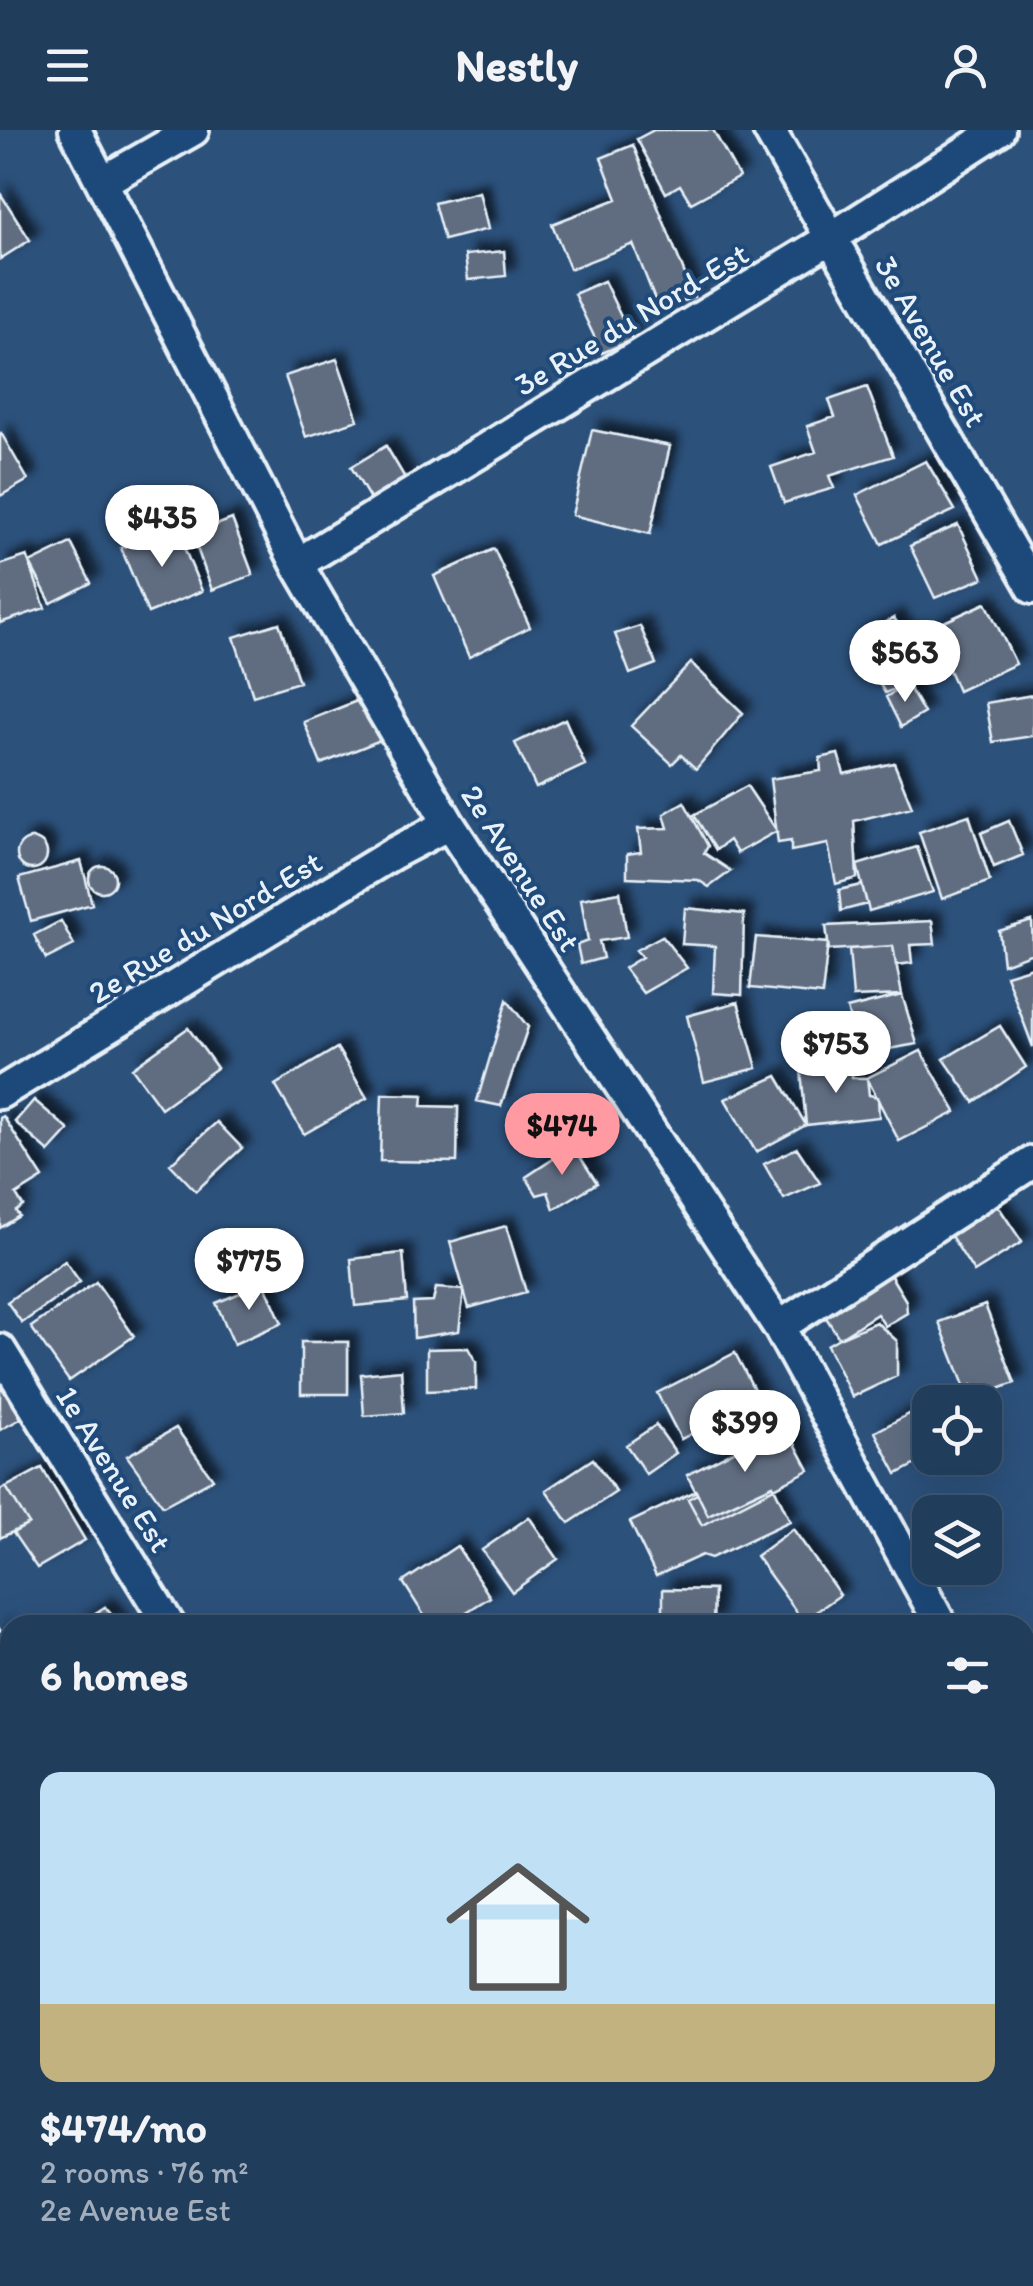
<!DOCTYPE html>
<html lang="en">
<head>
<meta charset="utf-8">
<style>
  :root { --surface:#213d5c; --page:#294462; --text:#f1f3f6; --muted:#a2aebb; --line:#3e5672; --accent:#ff9aa2 }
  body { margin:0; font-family:Itim,sans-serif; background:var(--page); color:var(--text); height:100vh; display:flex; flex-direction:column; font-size:38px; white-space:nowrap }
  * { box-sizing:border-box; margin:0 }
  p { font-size:32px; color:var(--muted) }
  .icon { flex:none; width:55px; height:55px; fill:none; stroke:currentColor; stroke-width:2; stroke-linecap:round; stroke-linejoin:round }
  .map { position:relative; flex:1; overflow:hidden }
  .sheet { position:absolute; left:0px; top:1485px; width:1035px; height:672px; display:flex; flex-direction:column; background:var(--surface); border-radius:30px 30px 0 0; box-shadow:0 10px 40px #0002,0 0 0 2px var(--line) }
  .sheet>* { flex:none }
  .buttons { position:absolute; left:912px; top:1255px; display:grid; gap:20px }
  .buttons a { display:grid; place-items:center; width:90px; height:90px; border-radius:20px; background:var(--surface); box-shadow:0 10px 40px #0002,0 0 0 2px var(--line); font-size:50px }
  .price { position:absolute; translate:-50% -85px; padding:0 22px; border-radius:35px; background:#fff; color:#222; font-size:32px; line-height:65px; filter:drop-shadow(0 2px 5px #0008) }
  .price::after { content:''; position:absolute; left:50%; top:60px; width:30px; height:22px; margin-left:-15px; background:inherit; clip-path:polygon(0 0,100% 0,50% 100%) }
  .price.selected { background:var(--accent); color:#111 }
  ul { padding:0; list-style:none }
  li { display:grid; align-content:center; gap:20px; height:530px; padding:0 40px }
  li span { display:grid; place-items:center; height:310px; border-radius:20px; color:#555 }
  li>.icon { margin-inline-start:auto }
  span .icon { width:180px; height:180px; fill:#fffc; stroke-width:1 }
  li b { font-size:42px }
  h2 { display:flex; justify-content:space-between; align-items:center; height:120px; padding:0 40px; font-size:42px }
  header { display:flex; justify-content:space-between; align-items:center; height:130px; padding:0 40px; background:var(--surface); font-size:45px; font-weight:700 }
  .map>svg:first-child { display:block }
  .building { fill:#616d81; stroke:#e8f1f8; stroke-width:2.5; filter:url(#shadow) }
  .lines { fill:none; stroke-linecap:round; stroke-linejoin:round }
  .street-casing { stroke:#e8f1f8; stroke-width:38 }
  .secondary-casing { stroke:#e8f1f8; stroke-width:48 }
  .highway-casing { stroke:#e8f1f8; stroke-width:60 }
  .street { stroke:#1f4a7a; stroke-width:30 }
  .secondary { stroke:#1f4a7a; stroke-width:40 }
  .highway { stroke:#1f4a7a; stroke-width:52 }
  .labels { text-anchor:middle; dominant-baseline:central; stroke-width:8; stroke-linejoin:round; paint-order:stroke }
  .street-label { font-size:32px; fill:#e8f1f8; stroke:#1f4a7a }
</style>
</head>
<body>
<header><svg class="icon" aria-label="menu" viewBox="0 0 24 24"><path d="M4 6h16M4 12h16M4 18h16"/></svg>Nestly<svg class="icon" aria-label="person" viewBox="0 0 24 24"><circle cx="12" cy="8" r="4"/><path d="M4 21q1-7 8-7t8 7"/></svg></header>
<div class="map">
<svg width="1033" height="2156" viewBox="0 0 1033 2156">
  <defs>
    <filter id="shadow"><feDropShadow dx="9" dy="-9" stdDeviation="5" flood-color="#0009"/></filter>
  </defs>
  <rect width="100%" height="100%" fill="#2c517b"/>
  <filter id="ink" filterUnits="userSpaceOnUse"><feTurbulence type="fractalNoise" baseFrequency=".01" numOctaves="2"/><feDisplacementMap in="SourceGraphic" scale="20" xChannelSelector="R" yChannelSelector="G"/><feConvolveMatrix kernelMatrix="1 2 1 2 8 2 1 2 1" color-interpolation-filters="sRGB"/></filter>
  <g filter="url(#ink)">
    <path class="building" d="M654 0H713L739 47 691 73 680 55 666 63 637 9Z
      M633 15 694 167 659 180 633 114 570 139 552 94 617 69 601 28Z
      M479 62 488 99 444 110 434 73Z
      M0 63 30 110 0 129Z
      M504 121 506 146 468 150 465 125Z
      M604 151 632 210 602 223 574 164Z
      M337 229 358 290 306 307 285 246Z
      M867 257 893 326 829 346 834 358 784 373 771 337 816 322 807 296 835 287 829 270Z
      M592 300 670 316 650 404 572 385Z
      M1 303 28 350 0 366V304Z
      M386 316 408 353 373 374 351 337Z
      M926 331 955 380 882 414 857 365Z
      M232 389 253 445 212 460 192 404Z
      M958 395 983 448 935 468 910 416Z
      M175 396 202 461 148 483 121 418Z
      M71 413 91 453 51 473 30 433Z
      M494 419 530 497 469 527 434 446Z
      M27 426 45 478 0 493V435Z
      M986 473 1016 534 958 561 931 498Z
      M894 488 904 503 862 523 854 509Z
      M279 493 299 552 253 566 234 507Z
      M640 496 656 534 630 544 615 504Z
      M910 507 932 543 885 563 864 528Z
      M691 533 743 583 696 639 681 625 672 634 631 596Z
      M907 554 924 583 901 597 886 567Z
      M1033 565V606L993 612 986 573Z
      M367 567 383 609 321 634 304 592Z
      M565 589 585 635 536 658 515 613Z
      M838 624 844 644 894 633 912 677 854 691 857 748 836 754 828 714 791 721V711L778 713 770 649 821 641 820 628Z
      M747 656 777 701 737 723 729 710 716 720 694 685Z
      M684 672 708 716 704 723 731 741 709 757 698 750 627 747V724L641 722 638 699 668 698 664 684Z
      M969 685 990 751 942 769 919 702Z
      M1009 691 1023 725 994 737 981 703Z
      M17 724a15 15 0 1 1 30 0a15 15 0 1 1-30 0Z
      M917 717 933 762 869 781 857 735Z
      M81 731 92 774 31 791 19 748Z
      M89 749a13 13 0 1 1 26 0a13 13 0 1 1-26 0Z
      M862 755 867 774 841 781 839 760Z
      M620 762 627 807 599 811 603 828 581 834 577 815 588 811 581 769Z
      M685 778 744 784 742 865 713 863 715 816 682 814Z
      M61 791 74 815 46 829 34 805Z
      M932 791 935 814 910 815 912 833 896 835 893 816 829 820 826 796Z
      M1032 791 1033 823 1003 834 999 801Z
      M662 806 687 838 643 863 624 838 642 827 636 820Z
      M756 807 828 813 822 865 750 858Z
      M893 816 902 865 853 867 849 819Z
      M1033 837V917L1006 845Z
      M902 865 917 914 860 924 847 879Z
      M507 870 528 897 501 976 477 971Z
      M738 872 757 938 704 952 687 886Z
      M1000 896 1026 937 974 972 944 929Z
      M188 898 217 938 161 978 132 938Z
      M337 918 367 968 304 1004 275 955Z
      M921 921 956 982 899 1011 867 948Z
      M852 934V948H867L869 965 878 967 879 987 806 995 801 939Z
      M777 946 806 995 756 1022 725 969Z
      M382 964 423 965 422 976 458 977 457 1032 380 1031Z
      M34 970 69 1000 49 1022 15 992Z
      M3 986 43 1048 16 1065 23 1076 16 1081 19 1086 0 1098V988Z
      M217 992 242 1018 196 1061 170 1034Z
      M573 1016 597 1053 554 1079 548 1062 537 1065 526 1047Z
      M797 1018 820 1053 784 1069 764 1034Z
      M998 1076 1022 1112 974 1142 951 1106Z
      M506 1096 526 1162 469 1178 450 1112Z
      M403 1123 407 1171 355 1176 351 1129Z
      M65 1131 80 1152 22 1193 7 1172Z
      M886 1138 906 1171 907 1183 885 1196 877 1184 839 1208 820 1178Z
      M96 1152 134 1206 69 1251 31 1197Z
      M264 1153 282 1193 234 1214 216 1173Z
      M436 1158 464 1160 459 1201 414 1208 413 1173 433 1172Z
      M985 1175 1015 1253 982 1265 972 1255 965 1258 939 1192Z
      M876 1192 897 1211V1246L852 1267 827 1215 839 1208Z
      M301 1212H348V1264H301Z
      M468 1218 476 1232V1259L427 1261V1219Z
      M735 1223 759 1269 681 1309 657 1263Z
      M401 1240 404 1283 364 1286 361 1244Z
      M0 1255 22 1288 0 1300Z
      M930 1273V1327L897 1344 875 1302Z
      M656 1295 676 1323 646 1344 626 1315Z
      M785 1295 809 1340 702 1395 688 1369 697 1364 687 1345Z
      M176 1298 213 1349 163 1376 127 1326Z
      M593 1329 616 1362 569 1393 546 1360Z
      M42 1338 85 1410 37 1438 13 1403 29 1394 6 1357Z
      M773 1355 790 1391 711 1428 702 1425 656 1446 630 1392 696 1361 708 1385Z
      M6 1357 29 1394 0 1408V1360Z
      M529 1387 558 1429 512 1462 482 1420Z
      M793 1399 840 1465 803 1491 756 1426Z
      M457 1416 490 1467 446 1495H430L403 1452Z
      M663 1459 714 1460 713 1495H663Z
      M105 1477 120 1495H77Z
      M0 1500 10 1516V1539L0 1545Z
      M10 1679V1745L0 1729V1685Z
      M10 1769V1822L0 1806V1775Z
      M1025 2121 1033 2129V2144L1021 2156H1006L997 2148H1025Z
      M213 2148H272L279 2156H220Z
      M297 2148H343L336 2156H310Z
      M799 2148H842L832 2156H807Z"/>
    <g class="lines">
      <defs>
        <path id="street" d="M75 0 297 434 449 694 779 1197 941 1495
          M769 0 1033 458
          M102 52 193 0
          M297 434 831 108 999 0
          M0 963 392 724 449 694
          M779 1197 1033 1032
          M0 1220 169 1495
          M0 1618 10 1612
          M1025 1651 1033 1665"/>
        <path id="secondary" d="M1025 1886 1033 1882
          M576 2156 590 2148"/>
        <path id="highway" d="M0 1922 10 1939
          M134 2148 139 2156"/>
      </defs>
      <use href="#street" class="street-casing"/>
      <use href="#secondary" class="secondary-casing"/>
      <use href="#highway" class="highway-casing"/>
      <use href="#street" class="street"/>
      <use href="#secondary" class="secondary"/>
      <use href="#highway" class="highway"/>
    </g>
  </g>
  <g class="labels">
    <g class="street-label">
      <text transform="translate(631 189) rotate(-31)">3e Rue du Nord-Est</text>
      <text transform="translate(931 211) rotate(60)">3e Avenue Est</text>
      <text transform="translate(521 738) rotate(57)">2e Avenue Est</text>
      <text transform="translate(205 797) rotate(-31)">2e Rue du Nord-Est</text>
      <text transform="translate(114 1339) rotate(58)">1e Avenue Est</text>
    </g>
  </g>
</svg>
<div class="buttons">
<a><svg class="icon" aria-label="locate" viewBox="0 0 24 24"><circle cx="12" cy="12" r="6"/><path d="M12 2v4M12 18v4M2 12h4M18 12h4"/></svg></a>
<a><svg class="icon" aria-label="layers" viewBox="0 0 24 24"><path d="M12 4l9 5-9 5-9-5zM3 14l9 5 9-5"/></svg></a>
</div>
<b class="price" style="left:162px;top:440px">$435</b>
<b class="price" style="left:905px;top:575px">$563</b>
<b class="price" style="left:836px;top:966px">$753</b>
<b class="price selected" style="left:562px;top:1048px">$474</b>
<b class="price" style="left:249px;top:1183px">$775</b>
<b class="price" style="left:745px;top:1345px">$399</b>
<section class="sheet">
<h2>6 homes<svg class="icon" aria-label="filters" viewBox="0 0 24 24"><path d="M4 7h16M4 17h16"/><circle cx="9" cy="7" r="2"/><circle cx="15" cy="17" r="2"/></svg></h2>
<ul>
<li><span style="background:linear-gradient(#bfe0f5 75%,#c2b280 0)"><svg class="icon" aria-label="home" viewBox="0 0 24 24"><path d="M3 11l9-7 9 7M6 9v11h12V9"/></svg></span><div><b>$474/mo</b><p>2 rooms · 76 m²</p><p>2e Avenue Est</p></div></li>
</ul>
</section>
</div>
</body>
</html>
